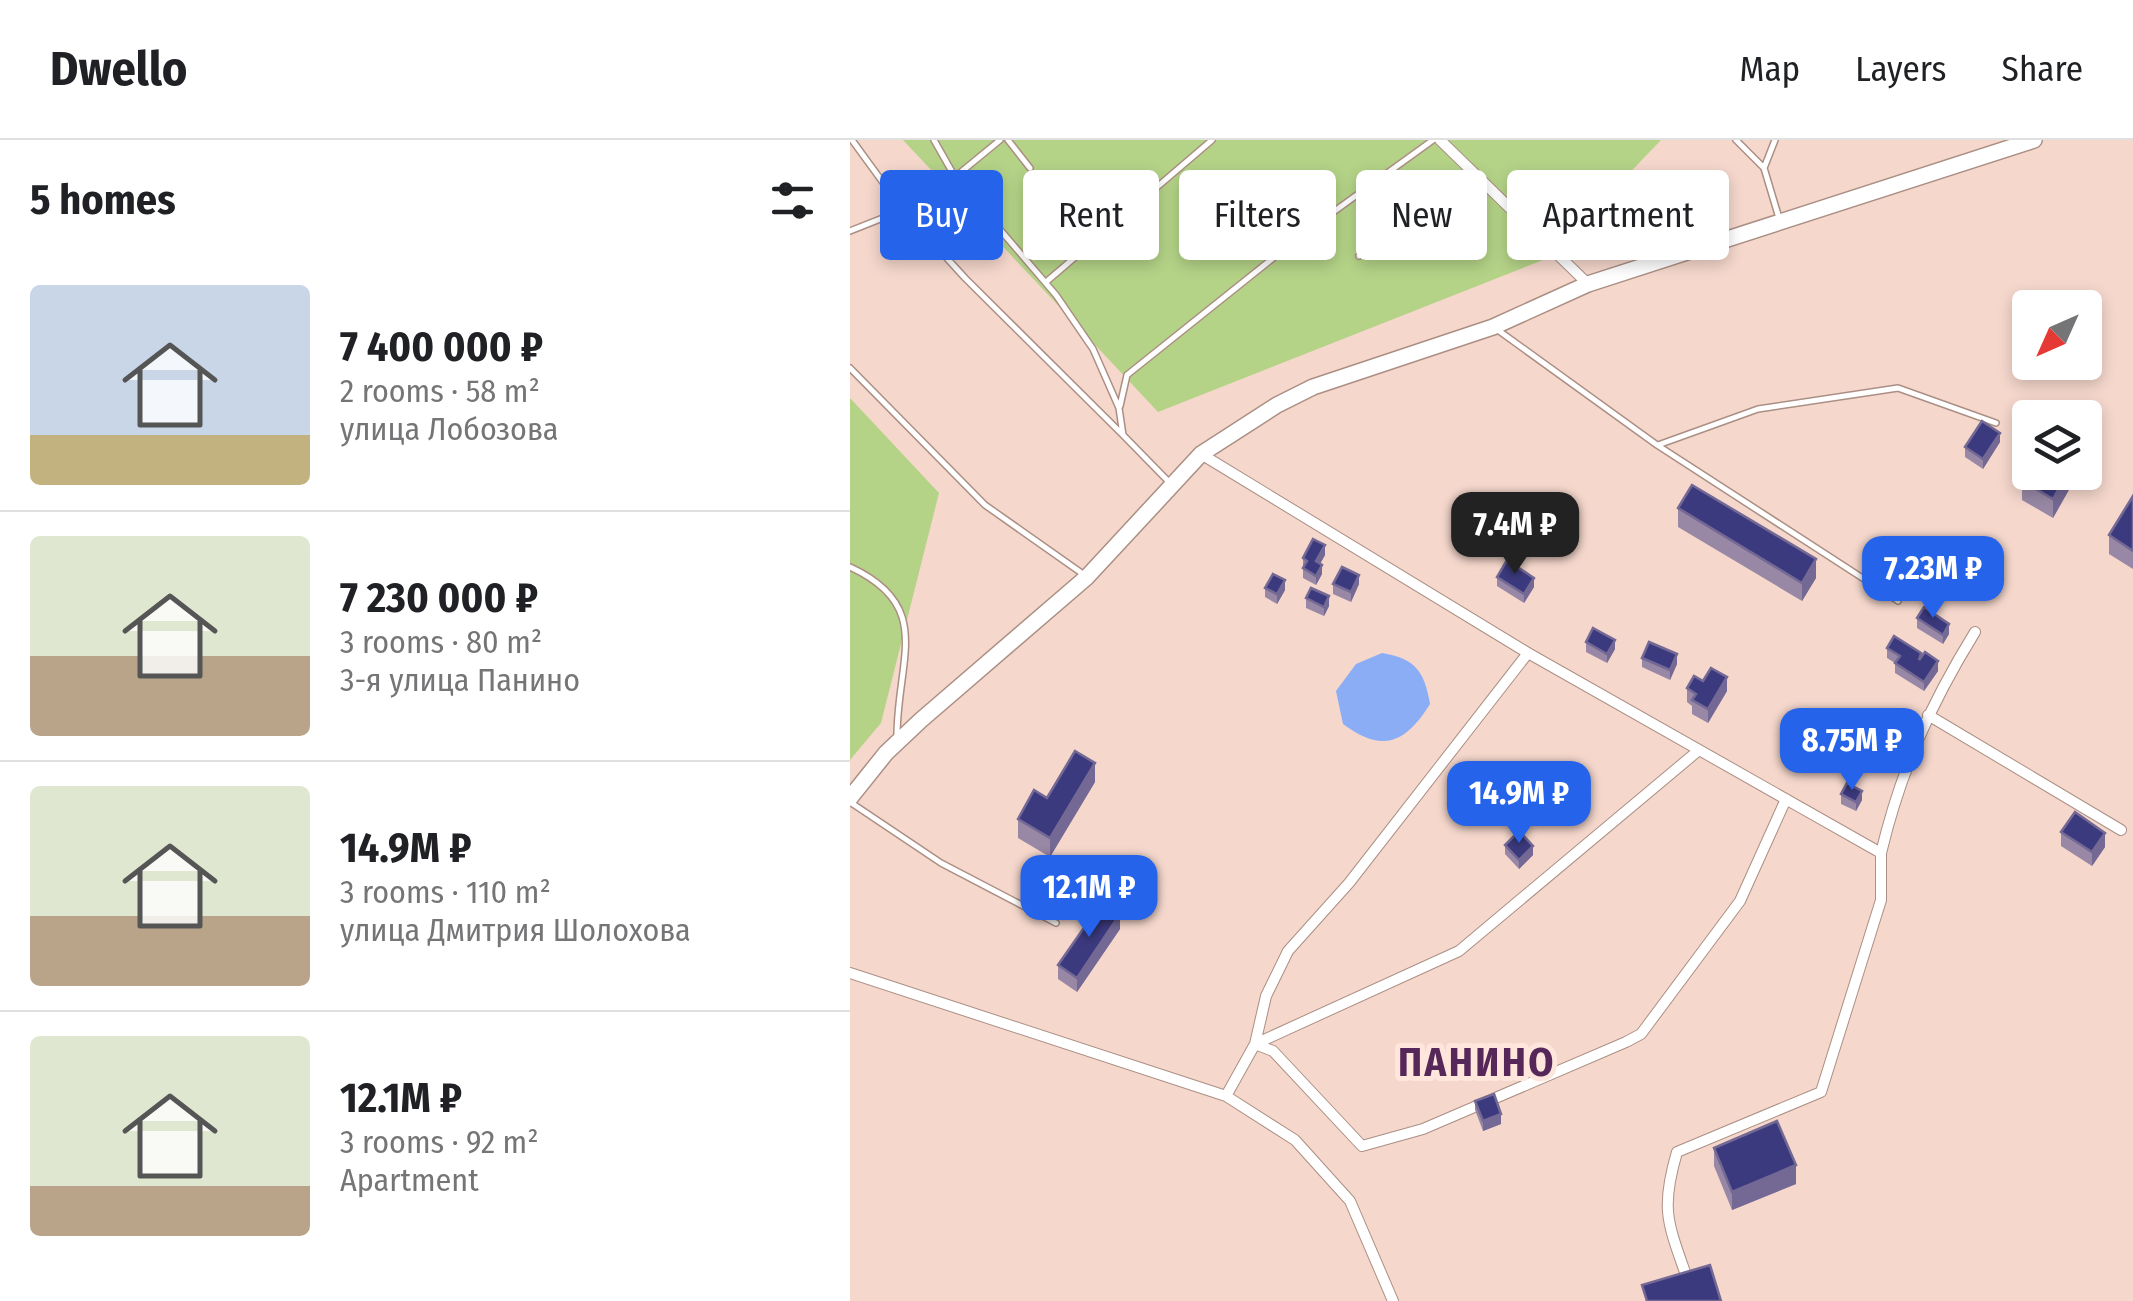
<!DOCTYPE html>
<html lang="en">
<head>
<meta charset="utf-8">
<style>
  :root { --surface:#fff; --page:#f6f6f6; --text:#202124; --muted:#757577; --line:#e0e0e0; --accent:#2563eb }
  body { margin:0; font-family:"Fira Sans Condensed",sans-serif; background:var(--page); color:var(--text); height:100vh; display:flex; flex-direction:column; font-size:38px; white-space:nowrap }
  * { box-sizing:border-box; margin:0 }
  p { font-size:32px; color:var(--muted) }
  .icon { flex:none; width:55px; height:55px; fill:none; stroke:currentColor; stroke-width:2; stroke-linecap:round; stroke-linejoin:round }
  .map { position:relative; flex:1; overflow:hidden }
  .panel { display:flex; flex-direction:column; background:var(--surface); width:850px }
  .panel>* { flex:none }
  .hud { position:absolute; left:30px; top:30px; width:950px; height:90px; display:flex; gap:20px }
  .needle { width:65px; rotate:225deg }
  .fabs { position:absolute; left:1162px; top:150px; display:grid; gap:20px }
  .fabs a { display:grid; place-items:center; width:90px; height:90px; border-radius:10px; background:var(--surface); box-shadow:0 5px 15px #0003; font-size:50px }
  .price { position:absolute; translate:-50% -85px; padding:0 22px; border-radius:20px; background:var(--accent); color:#fff; font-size:32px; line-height:65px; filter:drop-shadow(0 2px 5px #0008) }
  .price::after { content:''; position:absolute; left:50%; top:60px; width:30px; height:22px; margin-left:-15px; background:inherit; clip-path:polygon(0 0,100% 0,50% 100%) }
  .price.selected { background:#222; color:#fff }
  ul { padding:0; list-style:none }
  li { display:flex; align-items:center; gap:30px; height:250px; padding:0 30px }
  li+li { border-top:2px solid var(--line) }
  li span { display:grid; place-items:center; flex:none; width:280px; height:200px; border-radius:10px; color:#555 }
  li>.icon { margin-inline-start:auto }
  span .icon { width:120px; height:120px; fill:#fffc; stroke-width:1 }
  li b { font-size:42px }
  h2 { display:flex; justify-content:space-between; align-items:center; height:120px; padding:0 30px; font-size:42px }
  .chip { padding:0 35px; border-radius:10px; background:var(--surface); box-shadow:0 5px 15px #0003; font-size:35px; line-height:90px }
  .chip.selected { background:var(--accent); color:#fff }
  header { display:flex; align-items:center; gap:60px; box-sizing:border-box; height:140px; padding:0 50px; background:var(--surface); border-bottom:2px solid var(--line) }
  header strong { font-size:48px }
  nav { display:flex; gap:55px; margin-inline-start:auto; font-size:35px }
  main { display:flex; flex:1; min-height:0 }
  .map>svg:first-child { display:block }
  .green { fill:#b4d387 }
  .water { fill:#8badf6 }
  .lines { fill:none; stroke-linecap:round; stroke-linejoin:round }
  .service-casing { stroke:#ab8f84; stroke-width:8 }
  .minor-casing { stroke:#ab8f84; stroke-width:12 }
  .primary-casing { stroke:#ab8f84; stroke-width:18 }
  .service { stroke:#fff; stroke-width:5 }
  .minor { stroke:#fff; stroke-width:10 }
  .primary { stroke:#fff; stroke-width:15 }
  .wall { fill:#9888a5 }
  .shaded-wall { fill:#746995 }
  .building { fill:#3c3a7e; stroke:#746995; stroke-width:2.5 }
  .labels { text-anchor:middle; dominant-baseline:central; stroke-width:10; stroke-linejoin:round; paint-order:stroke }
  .district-label { font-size:40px; font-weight:bold; letter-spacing:2.5px; fill:#562759; stroke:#fee6dc }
</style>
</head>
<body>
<header>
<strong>Dwello</strong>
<nav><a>Map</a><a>Layers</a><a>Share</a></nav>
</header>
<main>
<section class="panel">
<h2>5 homes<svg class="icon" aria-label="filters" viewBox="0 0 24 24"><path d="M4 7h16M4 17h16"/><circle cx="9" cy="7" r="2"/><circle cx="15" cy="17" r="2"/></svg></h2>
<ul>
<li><span style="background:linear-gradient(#c9d6e8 75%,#c2b280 0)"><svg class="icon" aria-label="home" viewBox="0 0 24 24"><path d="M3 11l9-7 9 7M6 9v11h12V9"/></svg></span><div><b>7 400 000 ₽</b><p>2 rooms · 58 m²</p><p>улица Лобозова</p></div></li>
<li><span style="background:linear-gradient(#dfe7d0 60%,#b9a48a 0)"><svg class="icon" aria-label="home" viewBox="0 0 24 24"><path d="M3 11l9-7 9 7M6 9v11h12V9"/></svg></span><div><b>7 230 000 ₽</b><p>3 rooms · 80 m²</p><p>3-я улица Панино</p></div></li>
<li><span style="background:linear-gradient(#dfe7d0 65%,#b9a48a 0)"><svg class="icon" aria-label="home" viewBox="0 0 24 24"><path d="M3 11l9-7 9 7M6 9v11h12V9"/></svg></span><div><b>14.9M ₽</b><p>3 rooms · 110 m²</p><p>улица Дмитрия Шолохова</p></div></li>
<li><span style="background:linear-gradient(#dfe7d0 75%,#b9a48a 0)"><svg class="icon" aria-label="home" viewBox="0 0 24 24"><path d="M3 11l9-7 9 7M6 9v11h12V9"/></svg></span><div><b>12.1M ₽</b><p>3 rooms · 92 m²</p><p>Apartment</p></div></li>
</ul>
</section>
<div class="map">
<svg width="1283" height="1161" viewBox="0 0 1283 1161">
  <rect width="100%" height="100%" fill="#f5d7cc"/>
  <path class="green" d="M53 0H811L698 118 308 272Z
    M0 258 89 353 31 583 0 620Z"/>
  <path class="water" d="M532 513C566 519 574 531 580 564 555 604 532 613 493 584L486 551 506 524Z"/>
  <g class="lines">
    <defs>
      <path id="service" d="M2 0 53 70 115 138 273 295
        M84 0 105 37 206 155 243 209 269 268 273 295 320 343
        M158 0 180 28
        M886 0 914 28 929 78
        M914 28 925 0
        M105 37 150 0
        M0 91 53 70
        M509 116 626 35
        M196 142 362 0
        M645 188 807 305 1048 461
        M0 228 135 365 233 434
        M270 266 277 235 457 91 583 0
        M808 305 908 269 1048 248 1146 283
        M0 427C85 466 47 520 47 596
        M0 662 91 723 206 783"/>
      <path id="minor" d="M590 0 738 144
        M351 314 678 513 1031 713V760L971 952 827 1012C810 1070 818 1083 837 1138
        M1078 575 1271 690
        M1031 713C1051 630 1080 565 1125 492
        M0 833 376 956 445 1000 500 1061 543 1161
        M405 904 423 911 512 1006 573 989 776 902 791 894 890 761 936 659
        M405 904 609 811 849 610
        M376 956 405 904 416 856 438 811 499 743 678 513"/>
      <path id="primary" d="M0 658 36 613 71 580 237 437 351 314 427 265 463 247 643 187 738 144 1184 0"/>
    </defs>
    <use href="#service" class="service-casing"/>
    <use href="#minor" class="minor-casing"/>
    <use href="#primary" class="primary-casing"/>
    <use href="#service" class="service"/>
    <use href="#minor" class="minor"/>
    <use href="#primary" class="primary"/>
  </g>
  <path class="wall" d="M1150 302 1133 329 1115 317V307Z
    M1180 332H1229L1203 378 1172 360V341Z
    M1283 356V429L1259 414V395Z
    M828 368 966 438 952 461 828 387Z
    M475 415 470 424 472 434 466 445 453 438V418Z
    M647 437 684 447 674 463 647 446Z
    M483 444H509L501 462 483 454Z
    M415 448 435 450 427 464 415 457Z
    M456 458 479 466 474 476 456 468Z
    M1067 478 1099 494 1093 504 1067 488Z
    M736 502 765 509 757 523 736 512Z
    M1037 508 1071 517 1088 531 1074 551 1045 533V523L1037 518Z
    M792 518 827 524 820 540 792 527Z
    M853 541 877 551 858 583 842 574V566L837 562V548Z
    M245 642 200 717 168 698V679L197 658Z
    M991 654 1012 660 1006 671 991 664Z
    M1211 692 1255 707 1242 726 1211 706Z
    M655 705 683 715 669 729 655 714Z
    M270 789 227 852 208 839V825Z
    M625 961 651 984 633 991 625 970Z
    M864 1008 946 1044 882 1070 864 1026Z"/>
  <path class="shaded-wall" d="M1247 283V302L1235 323V304Z
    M1150 293V302L1133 329V319Z
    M1218 332H1229L1203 378V359Z
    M475 405V415L466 431V421Z
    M966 419V438L952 461V443Z
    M472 425V434L466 445V436Z
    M509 435V444L501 462V452Z
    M684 438V447L674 463V454Z
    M435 440V450L427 464V454Z
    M479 456V466L474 476V467Z
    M1099 484V494L1093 504V495Z
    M765 500V509L757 523V514Z
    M827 514V524L820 540V530Z
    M1088 521V531L1074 551V542Z
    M877 537V551L858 583V569Z
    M245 623V642L200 717V698Z
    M1012 651V660L1006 671V662Z
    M1255 693V707L1242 726V712Z
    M683 706V715L669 729V720Z
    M270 774V789L227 852V838Z
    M651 974V984L633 991V981Z
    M946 1025V1044L882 1070V1052Z"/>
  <path class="building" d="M1216 265 1247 283 1235 304V278H1209Z
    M1132 281 1150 293 1133 319 1115 307Z
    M1180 327V332H1218L1203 359 1172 341Z
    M842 345 966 419 952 443 828 368Z
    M1283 356V411L1259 395Z
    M463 399 475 405 466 421 472 425 466 436 453 428 457 421 453 418Z
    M657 420 684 438 674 454 647 437Z
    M492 427 509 435 501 452 483 444Z
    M423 434 435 440 427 454 415 448Z
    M461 448 479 456 474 467 456 458Z
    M1074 467 1099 484 1093 495 1067 478Z
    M743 488 765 500 757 514 736 502Z
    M1044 496 1071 513 1069 520 1075 512 1088 521 1074 542 1045 523 1050 516 1037 508Z
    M799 502 827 514 820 530 792 518Z
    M861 528 877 537 858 569 842 560 846 554 837 548 844 536 853 541Z
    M225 611 245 623 200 698 168 679 184 650 197 658Z
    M997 643 1012 651 1006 662 991 654Z
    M1225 672 1255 693 1242 712 1211 692Z
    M669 691 683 706 669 720 655 705Z
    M252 762 270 774 227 838 208 825Z
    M644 954 651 974 633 981 625 961Z
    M927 981 946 1025 882 1052 864 1008Z
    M860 1125 871 1161H797L792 1145Z"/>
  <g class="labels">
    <g class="district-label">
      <text x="627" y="923">ПАНИНО</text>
    </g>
  </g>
</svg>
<div class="fabs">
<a><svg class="needle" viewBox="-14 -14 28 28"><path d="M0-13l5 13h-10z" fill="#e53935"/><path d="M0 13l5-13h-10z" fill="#757577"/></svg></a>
<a><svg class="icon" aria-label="layers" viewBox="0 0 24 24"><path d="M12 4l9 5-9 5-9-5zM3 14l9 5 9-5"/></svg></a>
</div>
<b class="price selected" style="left:665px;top:437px">7.4M ₽</b>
<b class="price" style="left:1083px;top:481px">7.23M ₽</b>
<b class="price" style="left:1002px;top:653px">8.75M ₽</b>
<b class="price" style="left:669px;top:706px">14.9M ₽</b>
<b class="price" style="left:239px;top:800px">12.1M ₽</b>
<div class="hud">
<a class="chip selected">Buy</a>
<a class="chip">Rent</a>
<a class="chip">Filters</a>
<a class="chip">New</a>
<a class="chip">Apartment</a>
</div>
</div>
</main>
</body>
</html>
